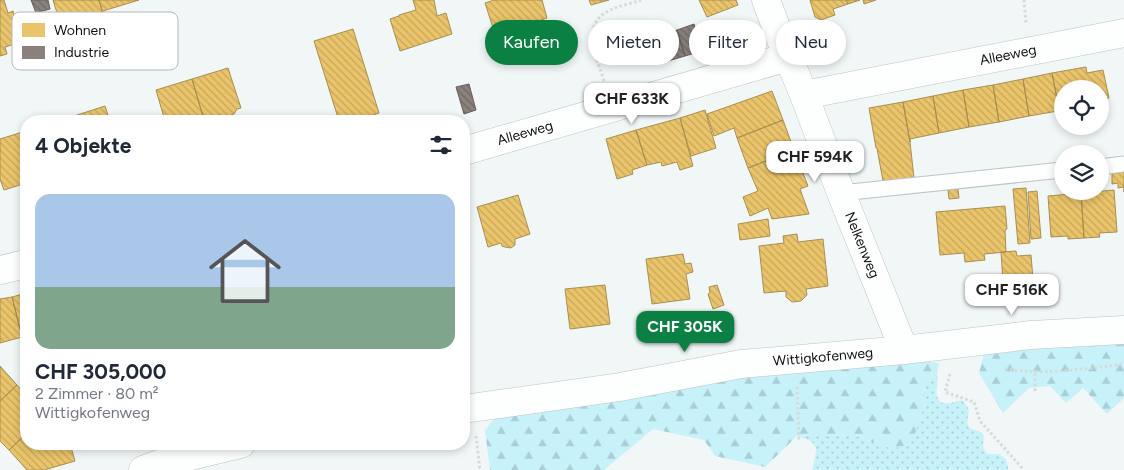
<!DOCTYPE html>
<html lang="de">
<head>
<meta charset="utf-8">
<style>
  :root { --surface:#fff; --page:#f2f2f3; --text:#1f2937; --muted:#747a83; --line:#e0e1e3; --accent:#0b8043 }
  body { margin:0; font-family:Figtree,sans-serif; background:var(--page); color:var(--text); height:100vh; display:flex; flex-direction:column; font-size:19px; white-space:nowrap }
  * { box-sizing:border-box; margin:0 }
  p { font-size:16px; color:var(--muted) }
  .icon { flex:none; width:28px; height:28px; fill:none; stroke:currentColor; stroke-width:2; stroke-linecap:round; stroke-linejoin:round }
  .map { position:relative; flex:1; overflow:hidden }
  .panel { position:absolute; left:20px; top:115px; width:450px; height:335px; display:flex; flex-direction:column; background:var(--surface); border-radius:20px; box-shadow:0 2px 8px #0003 }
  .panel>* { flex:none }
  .banner { position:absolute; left:485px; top:20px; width:475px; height:45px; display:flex; gap:10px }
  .tools { position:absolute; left:1054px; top:80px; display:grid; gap:10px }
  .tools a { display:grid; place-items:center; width:55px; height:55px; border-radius:50%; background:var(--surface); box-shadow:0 2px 8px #0003; font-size:25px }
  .price { position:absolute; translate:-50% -42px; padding:0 11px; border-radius:10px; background:#fff; color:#222; font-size:16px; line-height:32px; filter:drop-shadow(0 1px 2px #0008) }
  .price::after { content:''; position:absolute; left:50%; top:30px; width:15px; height:11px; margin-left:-8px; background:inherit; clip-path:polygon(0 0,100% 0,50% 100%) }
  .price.active { background:var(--accent); color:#fff }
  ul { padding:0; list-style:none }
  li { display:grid; align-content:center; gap:10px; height:265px; padding:0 15px }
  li+li { border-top:1px solid var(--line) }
  li span { display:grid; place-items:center; height:155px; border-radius:15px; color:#555 }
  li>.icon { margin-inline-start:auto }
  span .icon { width:90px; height:90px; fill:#fffc; stroke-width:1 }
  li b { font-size:21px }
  h2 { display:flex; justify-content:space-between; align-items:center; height:60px; padding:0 15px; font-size:21px }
  .tag { padding:0 18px; border-radius:22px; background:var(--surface); box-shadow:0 2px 8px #0003; font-size:18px; line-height:45px }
  .tag.active { background:var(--accent); color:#fff }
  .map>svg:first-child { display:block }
  .grass { fill:url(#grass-dots) }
  .forest { fill:url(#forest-firs) }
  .homes { fill:url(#homes-back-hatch); stroke:#a88f50 }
  .industry { fill:url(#industry-back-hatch); stroke:#65605c }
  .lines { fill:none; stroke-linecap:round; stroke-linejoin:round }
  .lane-casing { stroke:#bfc3c3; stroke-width:17 }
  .street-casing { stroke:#bfc3c3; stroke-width:29 }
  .path { stroke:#d8dada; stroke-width:3; stroke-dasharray:2.5 2.5; stroke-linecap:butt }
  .lane { stroke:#fdfefe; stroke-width:15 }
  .street { stroke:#fdfefe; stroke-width:28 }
  .labels { text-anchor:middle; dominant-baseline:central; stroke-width:5; stroke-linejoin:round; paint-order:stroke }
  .street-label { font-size:14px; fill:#0f1213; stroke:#fff }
  .key { fill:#fff; stroke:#b7b8b8; stroke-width:1 }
  .key-label { font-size:14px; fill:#0f1213 }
</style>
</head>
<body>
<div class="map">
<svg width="1124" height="470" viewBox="0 0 1124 470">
  <defs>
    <pattern id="grass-dots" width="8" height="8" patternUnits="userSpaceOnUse" patternTransform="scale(1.25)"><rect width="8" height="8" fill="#c7f2f9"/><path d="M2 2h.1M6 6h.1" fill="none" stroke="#aaced5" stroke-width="1.8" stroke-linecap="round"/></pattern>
    <pattern id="forest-firs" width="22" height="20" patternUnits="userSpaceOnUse" patternTransform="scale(1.25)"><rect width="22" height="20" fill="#c7f2f9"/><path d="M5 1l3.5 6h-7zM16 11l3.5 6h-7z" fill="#aaced5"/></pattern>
    <pattern id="homes-back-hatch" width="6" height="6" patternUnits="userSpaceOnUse" patternTransform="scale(1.25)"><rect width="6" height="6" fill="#e9c46a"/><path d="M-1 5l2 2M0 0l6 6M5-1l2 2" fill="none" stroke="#c7a75b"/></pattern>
    <pattern id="industry-back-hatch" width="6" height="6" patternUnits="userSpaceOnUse" patternTransform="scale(1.25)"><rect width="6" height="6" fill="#8a817c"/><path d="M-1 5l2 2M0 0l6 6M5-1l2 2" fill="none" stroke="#6f6864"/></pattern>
  </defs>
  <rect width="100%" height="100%" fill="#f1f6f6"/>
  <path class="grass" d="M937 375C939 386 933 391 940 402 948 405 954 402 962 400 975 413 964 415 969 428L981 432 984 436C983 443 982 448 987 454H999L1006 459 1008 467V470H812L815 458 816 448 811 441 797 436 850 434 893 449 920 421 923 406 925 385Z"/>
  <path class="forest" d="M1124 338V398L1107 414 1083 388 1066 403 1050 386 1029 388 1003 413 979 373 985 350Z
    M921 360 939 363 937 375 925 385 923 406 920 421 915 433 905 445 893 449 850 434 797 436 765 467 715 456 704 440 653 429 604 470H490L485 430 499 413 730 377Z"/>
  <path class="homes" d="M0 0H4L8 13 13 11 21 42 5 47 7 54 0 56Z
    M53 0H99L104 17 99 18 101 25 83 30 81 24 65 29 60 12 57 13Z
    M99 0H139L103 11 104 17Z
    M413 0H434L437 16 446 13 452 34 400 51 390 19 399 16V15L416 10Z
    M494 0H542L547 18 504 33V32L495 34 485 3Z
    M589 0H609L591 5Z
    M699 0H736L738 5 707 17Z
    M810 0H846L848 4 833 9 835 15 821 20 815 17Z
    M846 0H860L848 4Z
    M863 0H876L864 4Z
    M353 29 379 113 354 121H339L314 41Z
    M1086 67 1087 73 1103 70 1109 98 1100 100V89H1062V113L1060 114 1052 73Z
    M228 68 241 108 237 109 234 114 225 117 220 115 204 120 192 79Z
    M1052 73 1060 114 1058 111 1029 116 1023 79Z
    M192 79 204 120 199 121H165L156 90Z
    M1023 79 1029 116 999 122 993 85Z
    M993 85 999 122 969 127 963 90Z
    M963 90 969 127 939 133 933 96Z
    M772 91 783 120 737 138 734 128 714 136 707 114Z
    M933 96 939 133 910 139V142L903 102Z
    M903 102 910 142 914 178 883 181 878 154 877 148H876L869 108Z
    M105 106 110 121H73L71 117Z
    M705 110 716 148 691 156 680 118Z
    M71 117 73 121H56Z
    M680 118 693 166 680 170 677 162 662 166 661 162 647 165 636 130Z
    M783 120 794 150 748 168 737 138Z
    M636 130 647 165 632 170 633 174 617 179 606 139Z
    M26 131V183L4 190 0 179V139Z
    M794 150 808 186 800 189 809 214 772 219 768 208 750 216 743 197 758 191 748 168Z
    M1124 172V192V187L1118 188V183L1112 184V173Z
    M1026 188 1030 243 1018 244 1013 189Z
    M958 189 959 198 949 199 948 190Z
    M1114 190 1117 232 1099 233 1100 237 1084 238 1081 193Z
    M1037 191 1041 238 1031 239 1028 192Z
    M1081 193 1084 238 1068 239V236L1051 237 1048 196Z
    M518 195 530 234 515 239V245L511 248 505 247 502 246 501 243 488 247 477 207Z
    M1005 206 1007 229 1005 230 1006 252 984 254 985 260 965 262 964 253 940 255 936 212Z
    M768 219 770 236 740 240 738 224Z
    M797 234 798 242 823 239 828 286 806 289 807 295 801 301 792 302 786 297V291L764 293 759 246 784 243 783 236Z
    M1016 251 1017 256 1031 255 1033 279 1003 282 1001 252Z
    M683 254 685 264 691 263 693 272 686 274 690 299 652 304 646 259Z
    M605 285 610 324 570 329 565 289Z
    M717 285 724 305 713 309 708 294 710 293 709 287Z
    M26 293V336L22 337 12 297Z
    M12 297 22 337 0 343V299Z
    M0 366 17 385 0 401Z
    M17 385 26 395V434L9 450 0 441V401Z
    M26 434V444H70L75 461 44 470H27L9 450Z"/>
  <path class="industry" d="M31 0H48L50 9 36 13Z
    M694 24 702 51 685 56 677 30Z
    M677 30 685 56 668 61 660 35Z
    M469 84 476 110 464 114 456 87Z"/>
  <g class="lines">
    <defs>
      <path id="lane" d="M1100 167 1124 164
        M841 193 1062 170"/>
      <path id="street" d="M766 0 779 35 804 95 841 193 904 350
        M804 95 1124 33
        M464 151 788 57
        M0 270 26 264
        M464 409 620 387 741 364 904 350 1031 335 1124 330
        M143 470 165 462 241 444"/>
    </defs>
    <use href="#lane" class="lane-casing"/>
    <use href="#street" class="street-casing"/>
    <path class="path" d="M1024 0 1026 23
      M604 81C598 60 581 28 605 13 615 6 630 4 642 0
      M1005 369C1045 375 1085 369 1124 364
      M950 374 945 392 974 402 980 421 1024 470
      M797 387 799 441
      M1035 391V372
      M476 436 480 470"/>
    <use href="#lane" class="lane"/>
    <use href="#street" class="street"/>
  </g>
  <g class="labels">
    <g class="street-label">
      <text transform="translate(1008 55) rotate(-11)">Alleeweg</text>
      <text transform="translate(525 133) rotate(-16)">Alleeweg</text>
      <text transform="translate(862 245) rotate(68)">Nelkenweg</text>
      <text transform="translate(823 357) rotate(-5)">Wittigkofenweg</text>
    </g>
  </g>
  <rect x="12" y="12" width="166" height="58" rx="8" class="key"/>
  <rect x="22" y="23" width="23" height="14" fill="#e9c46a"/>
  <rect x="22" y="46" width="23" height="13" fill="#8a817c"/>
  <g class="key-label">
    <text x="54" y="35">Wohnen</text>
    <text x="54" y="57">Industrie</text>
  </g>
</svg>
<div class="tools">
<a><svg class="icon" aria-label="locate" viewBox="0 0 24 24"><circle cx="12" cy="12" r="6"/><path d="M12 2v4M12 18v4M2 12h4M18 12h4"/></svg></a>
<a><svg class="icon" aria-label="layers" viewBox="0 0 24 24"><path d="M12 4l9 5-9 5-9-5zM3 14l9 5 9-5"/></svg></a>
</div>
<b class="price" style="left:632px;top:125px">CHF 633K</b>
<b class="price" style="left:815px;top:183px">CHF 594K</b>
<b class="price" style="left:1012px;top:316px">CHF 516K</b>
<b class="price active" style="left:685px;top:353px">CHF 305K</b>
<div class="banner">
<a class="tag active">Kaufen</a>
<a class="tag">Mieten</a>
<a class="tag">Filter</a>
<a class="tag">Neu</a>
</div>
<section class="panel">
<h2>4 Objekte<svg class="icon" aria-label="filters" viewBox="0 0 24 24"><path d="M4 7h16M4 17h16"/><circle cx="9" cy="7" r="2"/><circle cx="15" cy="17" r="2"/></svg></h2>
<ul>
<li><span style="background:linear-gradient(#a9c7e8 60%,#7fa58c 0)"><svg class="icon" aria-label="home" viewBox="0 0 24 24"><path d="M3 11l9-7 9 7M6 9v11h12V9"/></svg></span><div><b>CHF 305,000</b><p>2 Zimmer · 80 m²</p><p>Wittigkofenweg</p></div></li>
</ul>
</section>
</div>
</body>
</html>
